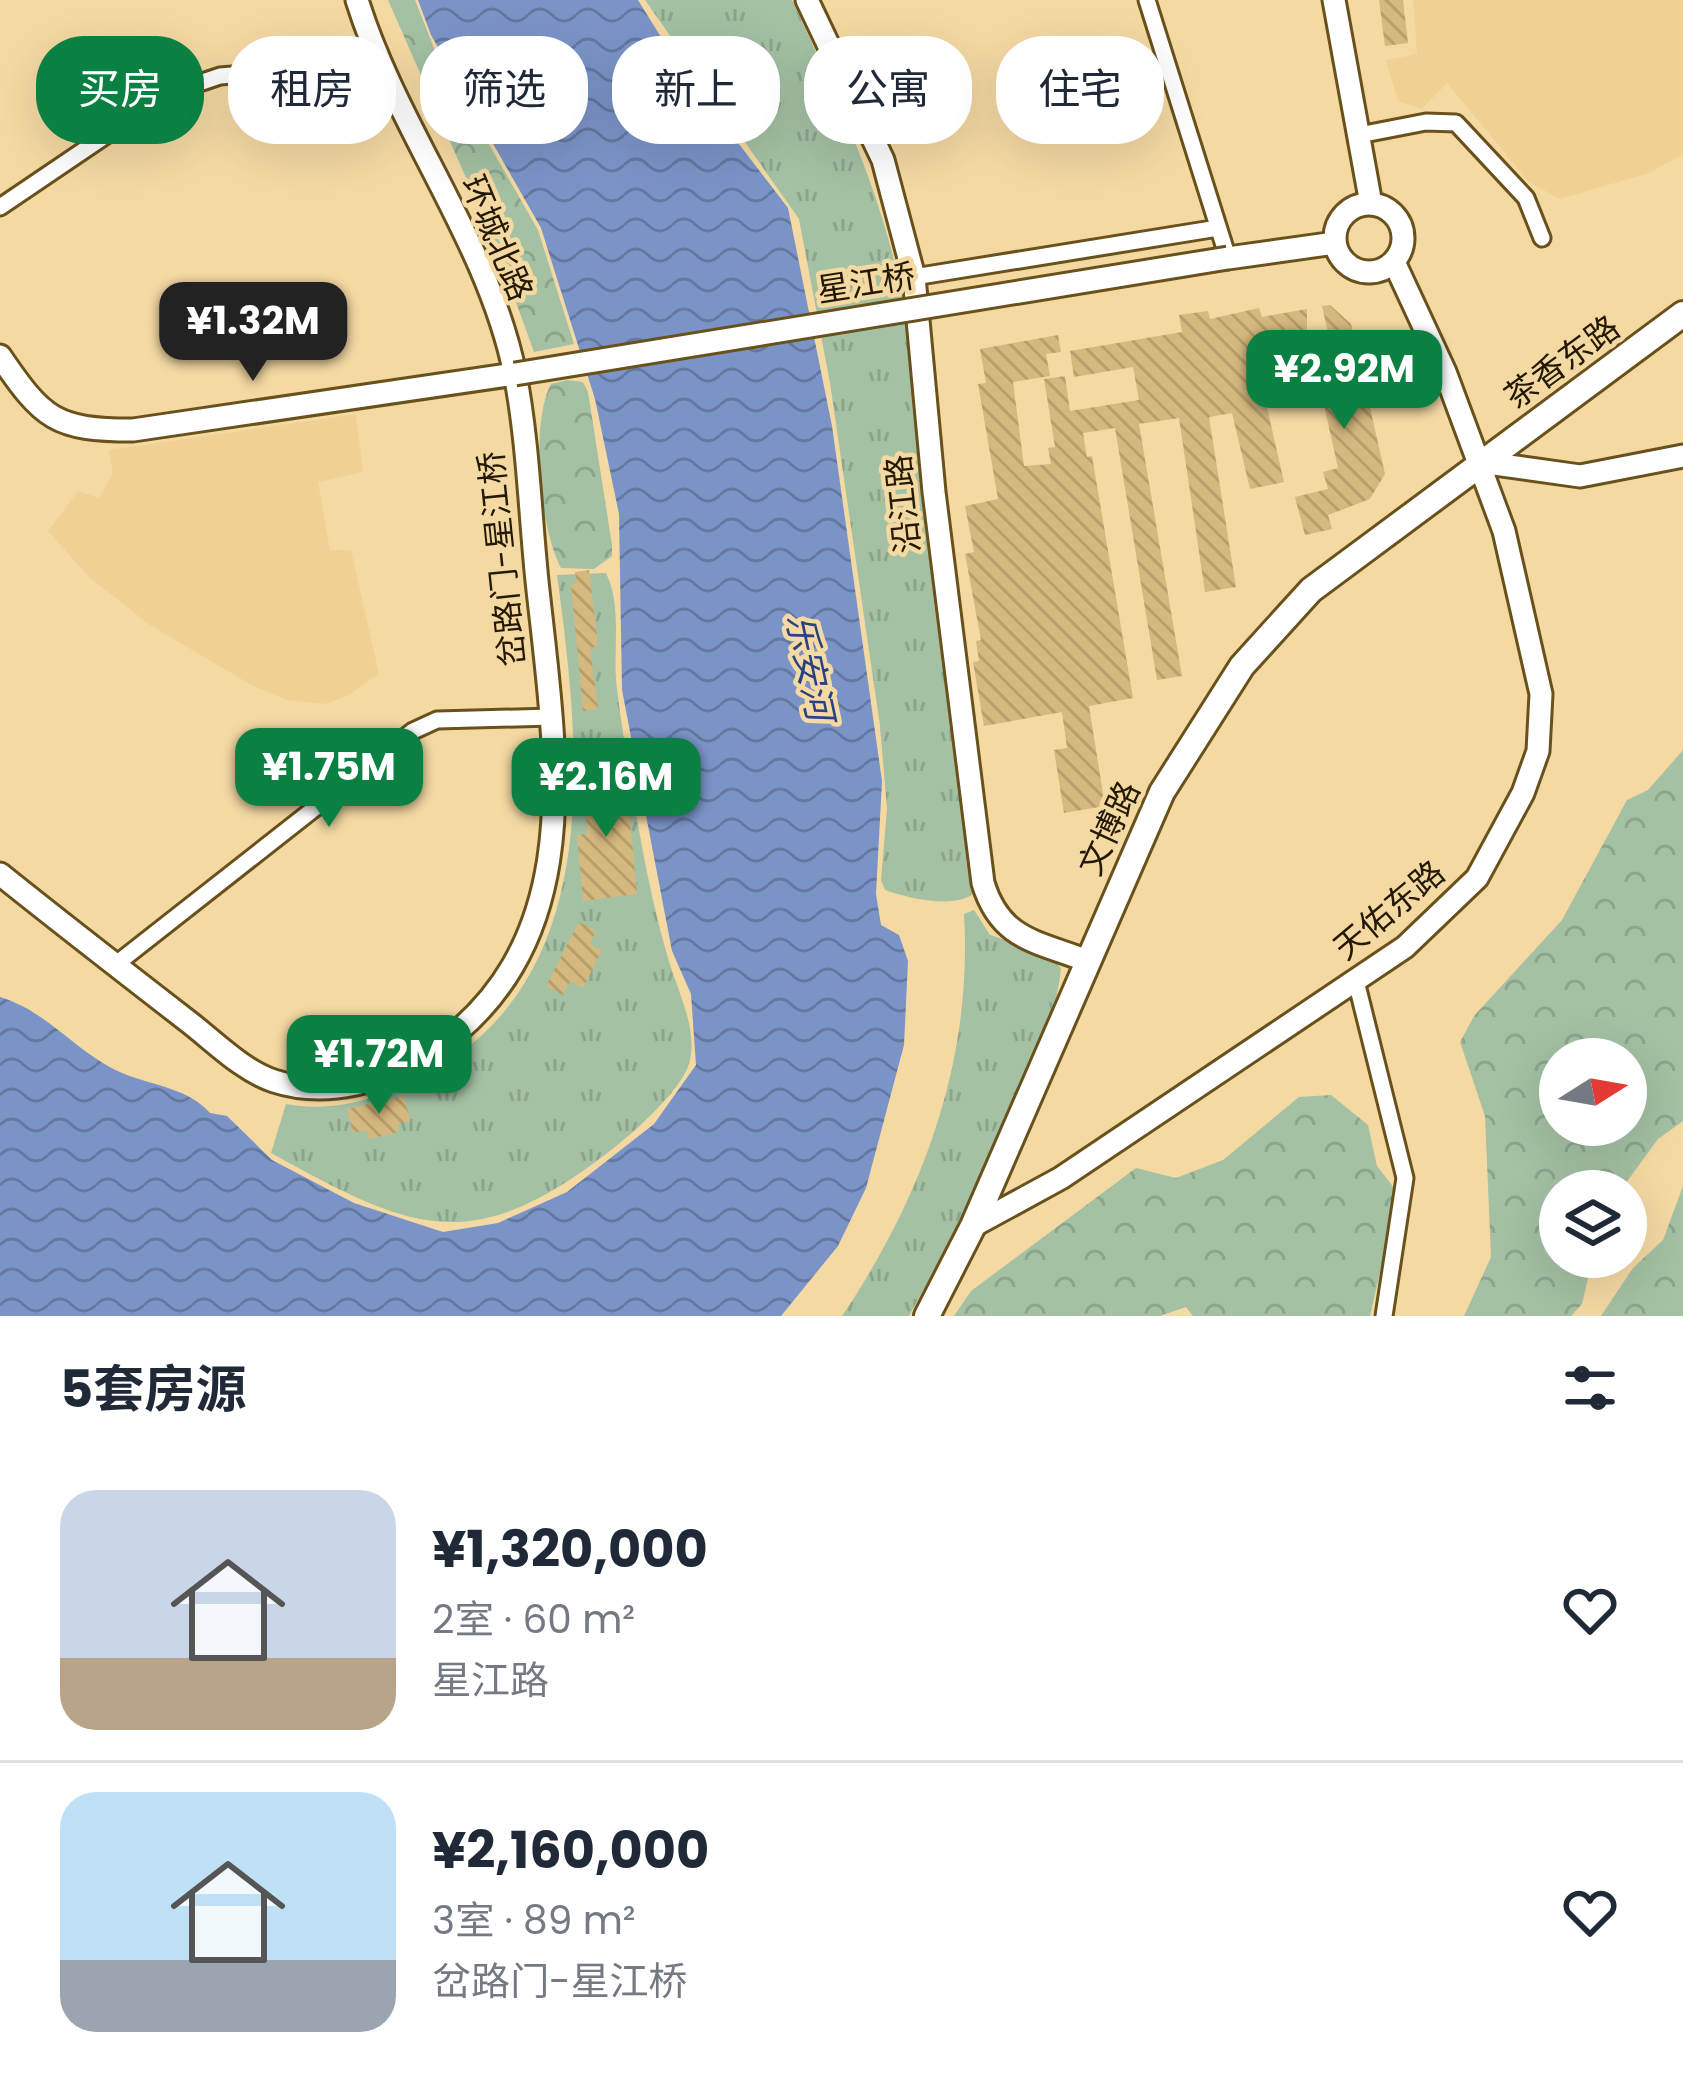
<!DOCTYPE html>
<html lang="zh">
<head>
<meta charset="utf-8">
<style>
  :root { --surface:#fff; --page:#f6f6f7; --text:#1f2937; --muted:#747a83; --line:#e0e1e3; --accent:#0b8043 }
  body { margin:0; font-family:Poppins,"Noto Sans SC",sans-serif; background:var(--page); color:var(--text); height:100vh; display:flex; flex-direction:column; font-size:45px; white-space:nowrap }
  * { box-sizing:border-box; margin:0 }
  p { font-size:39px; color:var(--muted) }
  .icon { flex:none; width:66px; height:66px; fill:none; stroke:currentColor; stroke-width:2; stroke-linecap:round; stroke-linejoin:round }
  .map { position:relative; height:1316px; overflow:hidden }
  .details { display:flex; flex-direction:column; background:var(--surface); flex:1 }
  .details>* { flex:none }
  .guide { position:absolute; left:36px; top:36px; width:1611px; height:108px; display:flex; gap:24px }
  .needle { width:78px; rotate:79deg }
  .tools { position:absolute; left:1539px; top:1038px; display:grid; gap:24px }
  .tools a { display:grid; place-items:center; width:108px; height:108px; border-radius:50%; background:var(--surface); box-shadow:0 12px 48px #0002; font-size:60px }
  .price { position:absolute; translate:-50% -102px; padding:0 27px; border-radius:24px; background:var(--accent); color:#fff; font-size:39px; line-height:78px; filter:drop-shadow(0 3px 6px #0008) }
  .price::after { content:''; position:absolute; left:50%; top:72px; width:36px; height:27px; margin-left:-18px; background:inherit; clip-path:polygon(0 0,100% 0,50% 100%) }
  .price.selected { background:#222; color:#fff }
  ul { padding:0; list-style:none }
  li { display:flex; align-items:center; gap:36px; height:300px; padding:0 60px }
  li+li { border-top:3px solid var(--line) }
  li span { display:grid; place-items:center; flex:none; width:336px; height:240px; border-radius:36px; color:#555 }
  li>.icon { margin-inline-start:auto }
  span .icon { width:144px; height:144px; fill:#fffc; stroke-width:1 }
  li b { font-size:51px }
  h2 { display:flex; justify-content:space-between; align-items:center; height:144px; padding:0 60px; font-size:51px }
  .pill { padding:0 42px; border-radius:48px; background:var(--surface); box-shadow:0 12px 48px #0002; font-size:42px; line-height:108px }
  .pill.selected { background:var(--accent); color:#fff }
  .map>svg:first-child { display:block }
  .built { fill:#f0d193 }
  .grass { fill:url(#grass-tufts) }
  .forest { fill:url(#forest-crowns); fill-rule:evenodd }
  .water { fill:url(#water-waves) }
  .building { fill:url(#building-back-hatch) }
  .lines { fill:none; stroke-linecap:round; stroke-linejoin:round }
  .street-casing { stroke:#69511c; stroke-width:21 }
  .secondary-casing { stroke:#69511c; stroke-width:27 }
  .primary-casing { stroke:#69511c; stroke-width:30 }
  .street { stroke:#fff; stroke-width:15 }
  .secondary { stroke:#fff; stroke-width:21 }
  .primary { stroke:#fff; stroke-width:24 }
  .secondary-bridge-casing { stroke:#69511c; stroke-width:27; stroke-linecap:butt }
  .secondary-bridge { stroke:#fff; stroke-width:21 }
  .labels { text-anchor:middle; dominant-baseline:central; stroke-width:9; stroke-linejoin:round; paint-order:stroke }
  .street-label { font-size:33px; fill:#231904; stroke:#f4d9a3 }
  .water-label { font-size:36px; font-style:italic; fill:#284383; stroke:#f4d9a3 }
</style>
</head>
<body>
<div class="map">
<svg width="1683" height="1316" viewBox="0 0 1683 1316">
  <defs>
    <pattern id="grass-tufts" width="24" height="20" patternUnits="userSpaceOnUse" patternTransform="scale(3)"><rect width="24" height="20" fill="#a4c1a4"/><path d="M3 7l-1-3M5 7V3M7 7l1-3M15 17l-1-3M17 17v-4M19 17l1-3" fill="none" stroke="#8da58c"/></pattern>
    <pattern id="forest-crowns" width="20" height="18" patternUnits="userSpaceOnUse" patternTransform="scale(3)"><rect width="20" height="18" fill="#a4c1a4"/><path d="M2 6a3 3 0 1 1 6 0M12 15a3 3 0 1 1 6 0" fill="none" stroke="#8da58c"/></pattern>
    <pattern id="water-waves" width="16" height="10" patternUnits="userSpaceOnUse" patternTransform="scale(3)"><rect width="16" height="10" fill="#7b94c8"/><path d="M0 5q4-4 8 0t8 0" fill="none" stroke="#6478a0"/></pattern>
    <pattern id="building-back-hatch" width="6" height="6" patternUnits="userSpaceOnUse" patternTransform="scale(3)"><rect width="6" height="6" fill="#d5b87e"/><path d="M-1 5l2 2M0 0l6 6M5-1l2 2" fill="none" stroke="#b79e6b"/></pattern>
  </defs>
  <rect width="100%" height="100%" fill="#f4d9a3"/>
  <path class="built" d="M1413 0H1683V154L1649 173 1560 199 1529 182 1447 83 1422 109 1398 101 1386 60 1417 54Z
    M356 414 363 472 318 482 330 550H351L379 674 349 695 325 704 287 700 253 686 150 625 90 578 48 531 78 491 99 498 113 473 109 450Z"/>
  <path class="grass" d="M645 0H792C843 111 890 208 908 330L973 894C952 909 908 898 885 890L881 880 887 809 880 726 830 383 799 219Z
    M606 573C623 608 612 651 617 689 621 723 627 756 632 789 641 844 652 904 668 958 677 990 699 1030 689 1064 680 1092 632 1134 610 1151 471 1258 414 1232 271 1153L286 1104C335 1113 383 1098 427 1074 608 977 580 746 557 575Z
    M974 910 990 935 1050 954 1061 969C1048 1079 963 1218 909 1316H842C923 1196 973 1060 964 914Z"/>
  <path class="forest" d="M388 0H415L434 48 538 230 574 344 534 352 495 244Z
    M568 380 583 382 588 392 612 545V556L594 569 561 568C540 530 530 423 551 384Z
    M1683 750V1121L1658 1139 1620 1191H1560V1257H1593L1582 1304 1571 1316H1464L1491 1257 1485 1116 1460 1042 1474 1016 1562 920 1627 800 1648 790ZM1626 1059V1125H1560V1059Z
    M1331 1095 1368 1125 1377 1166 1398 1193 1370 1316H1193L1186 1307 1160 1316H954L971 1291 1136 1168 1176 1178 1223 1160 1299 1097Z
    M1683 1186V1316H1601L1633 1268 1663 1240Z"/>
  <path class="water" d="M418 0H638L677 63 788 208 832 426 882 781 876 894 881 925 899 935 908 961 904 1045 866 1188 838 1246 781 1316H0V997C50 1012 78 1056 127 1075 156 1086 189 1089 210 1113L227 1116 272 1160 354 1203 443 1232 498 1223 567 1192 654 1124 696 1065 691 994 672 951 622 690 619 514 595 399 541 228 431 35Z"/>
  <path class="building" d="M1379 0H1403L1408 43 1385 46Z
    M1330 305 1351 324 1385 474 1370 499 1328 515 1332 529 1305 535 1295 497 1328 489 1323 472 1338 468 1316 369 1335 365 1322 306Z
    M1259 308 1262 317 1307 309V337L1254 350 1284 482 1250 489 1232 413 1209 417 1236 587 1205 592 1179 418 1139 424 1182 676 1157 680 1115 428 1083 433 1087 457 1092 456 1133 698 1089 706 1105 806 1064 813 1054 750 1067 748 1062 712 984 726 973 662 979 661 976 641 981 640 965 554 974 552 965 506 998 499 978 384 986 383 980 349 1058 335 1061 352 1046 354 1050 376 1013 382 1024 466 1051 464 1048 448 1055 447 1044 379 1065 376 1070 411 1139 400 1133 367 1074 377 1070 351 1182 332 1179 315 1208 311 1210 319Z
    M589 570 598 646 590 648 598 709 583 711 571 584 577 583 575 572Z
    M626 776 637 894 583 901 577 835 587 834 585 796H578L577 779Z
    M579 922 596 931 590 944 602 950 583 988 570 981 563 995 546 986Z
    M404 1096 410 1121 397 1124 399 1132 369 1139 367 1130 353 1133 347 1109Z"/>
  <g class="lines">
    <defs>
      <path id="street" d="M1147 0 1228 258
        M1359 135 1426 122 1456 123 1526 198 1542 238
        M0 207 167 94 220 76 377 63
        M914 277 1218 228
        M115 965 413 731 437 720 552 717
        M1356 981 1405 1178 1384 1316"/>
      <path id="secondary" d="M807 0 883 160 914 277 934 492 983 883C1000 939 1035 941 1085 960
        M1334 0 1371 204
        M1335 238a34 34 0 1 1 68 0a34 34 0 1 1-68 0Z
        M1228 258 1335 243
        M0 356C43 419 55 430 133 430L515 374
        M1480 462 1580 476 1683 456
        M0 874C61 923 123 971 185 1019 213 1040 241 1070 274 1081 326 1098 385 1082 429 1053 593 944 555 751 537 581 530 513 528 441 515 374 488 241 397 129 357 0
        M973 1226 1061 1178 1405 947 1477 878 1523 793 1538 751 1541 694 1504 531 1445 372 1394 262"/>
      <path id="primary" d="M927 1316 973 1226 1162 792 1242 666 1311 590 1683 314"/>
    </defs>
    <use href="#street" class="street-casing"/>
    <use href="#secondary" class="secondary-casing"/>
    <use href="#primary" class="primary-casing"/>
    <use href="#street" class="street"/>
    <use href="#secondary" class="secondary"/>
    <use href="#primary" class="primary"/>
    <defs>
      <path id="secondary-bridge" d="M515 374 1228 258"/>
    </defs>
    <use href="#secondary-bridge" class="secondary-bridge-casing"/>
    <use href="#secondary-bridge" class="secondary-bridge"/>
  </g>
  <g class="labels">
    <g class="street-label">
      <text transform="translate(497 238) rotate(67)">环城北路</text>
      <text transform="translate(866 283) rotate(-9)">星江桥</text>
      <text transform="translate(1562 362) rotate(-36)">茶香东路</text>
      <text transform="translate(903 504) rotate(-96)">沿江路</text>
      <text transform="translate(502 559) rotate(-96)">岔路门-星江桥</text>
      <text transform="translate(1109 828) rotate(-65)">文博路</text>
      <text transform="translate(1389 910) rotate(-40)">天佑东路</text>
    </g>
    <g class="water-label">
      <text transform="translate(810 667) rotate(78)">乐安河</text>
    </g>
  </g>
</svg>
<div class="tools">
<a><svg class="needle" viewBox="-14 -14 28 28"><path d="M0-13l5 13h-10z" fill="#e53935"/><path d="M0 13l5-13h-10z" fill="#747a83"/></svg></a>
<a><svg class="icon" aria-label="layers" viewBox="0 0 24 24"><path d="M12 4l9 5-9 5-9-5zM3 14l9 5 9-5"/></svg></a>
</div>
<b class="price selected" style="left:253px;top:384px">¥1.32M</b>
<b class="price" style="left:1344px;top:432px">¥2.92M</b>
<b class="price" style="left:329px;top:830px">¥1.75M</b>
<b class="price" style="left:606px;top:840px">¥2.16M</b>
<b class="price" style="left:379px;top:1117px">¥1.72M</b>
<div class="guide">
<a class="pill selected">买房</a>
<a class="pill">租房</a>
<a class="pill">筛选</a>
<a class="pill">新上</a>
<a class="pill">公寓</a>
<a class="pill">住宅</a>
</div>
</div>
<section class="details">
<h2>5套房源<svg class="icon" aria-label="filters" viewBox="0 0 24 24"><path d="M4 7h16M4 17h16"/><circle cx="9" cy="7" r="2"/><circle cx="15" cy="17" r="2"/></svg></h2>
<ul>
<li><span style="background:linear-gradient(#c9d6e8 70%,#b9a48a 0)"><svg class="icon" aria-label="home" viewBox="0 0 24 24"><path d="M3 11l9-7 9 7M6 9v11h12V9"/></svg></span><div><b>¥1,320,000</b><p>2室 · 60 m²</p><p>星江路</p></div><svg class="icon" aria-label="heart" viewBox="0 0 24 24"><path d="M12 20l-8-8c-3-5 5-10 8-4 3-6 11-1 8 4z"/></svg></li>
<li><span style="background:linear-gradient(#bfe0f5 70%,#9aa5b1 0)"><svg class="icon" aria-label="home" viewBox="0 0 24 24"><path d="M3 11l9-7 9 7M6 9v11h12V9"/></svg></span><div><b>¥2,160,000</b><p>3室 · 89 m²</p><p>岔路门-星江桥</p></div><svg class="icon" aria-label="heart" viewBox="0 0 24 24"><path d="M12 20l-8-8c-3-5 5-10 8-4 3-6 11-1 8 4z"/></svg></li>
</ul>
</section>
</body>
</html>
